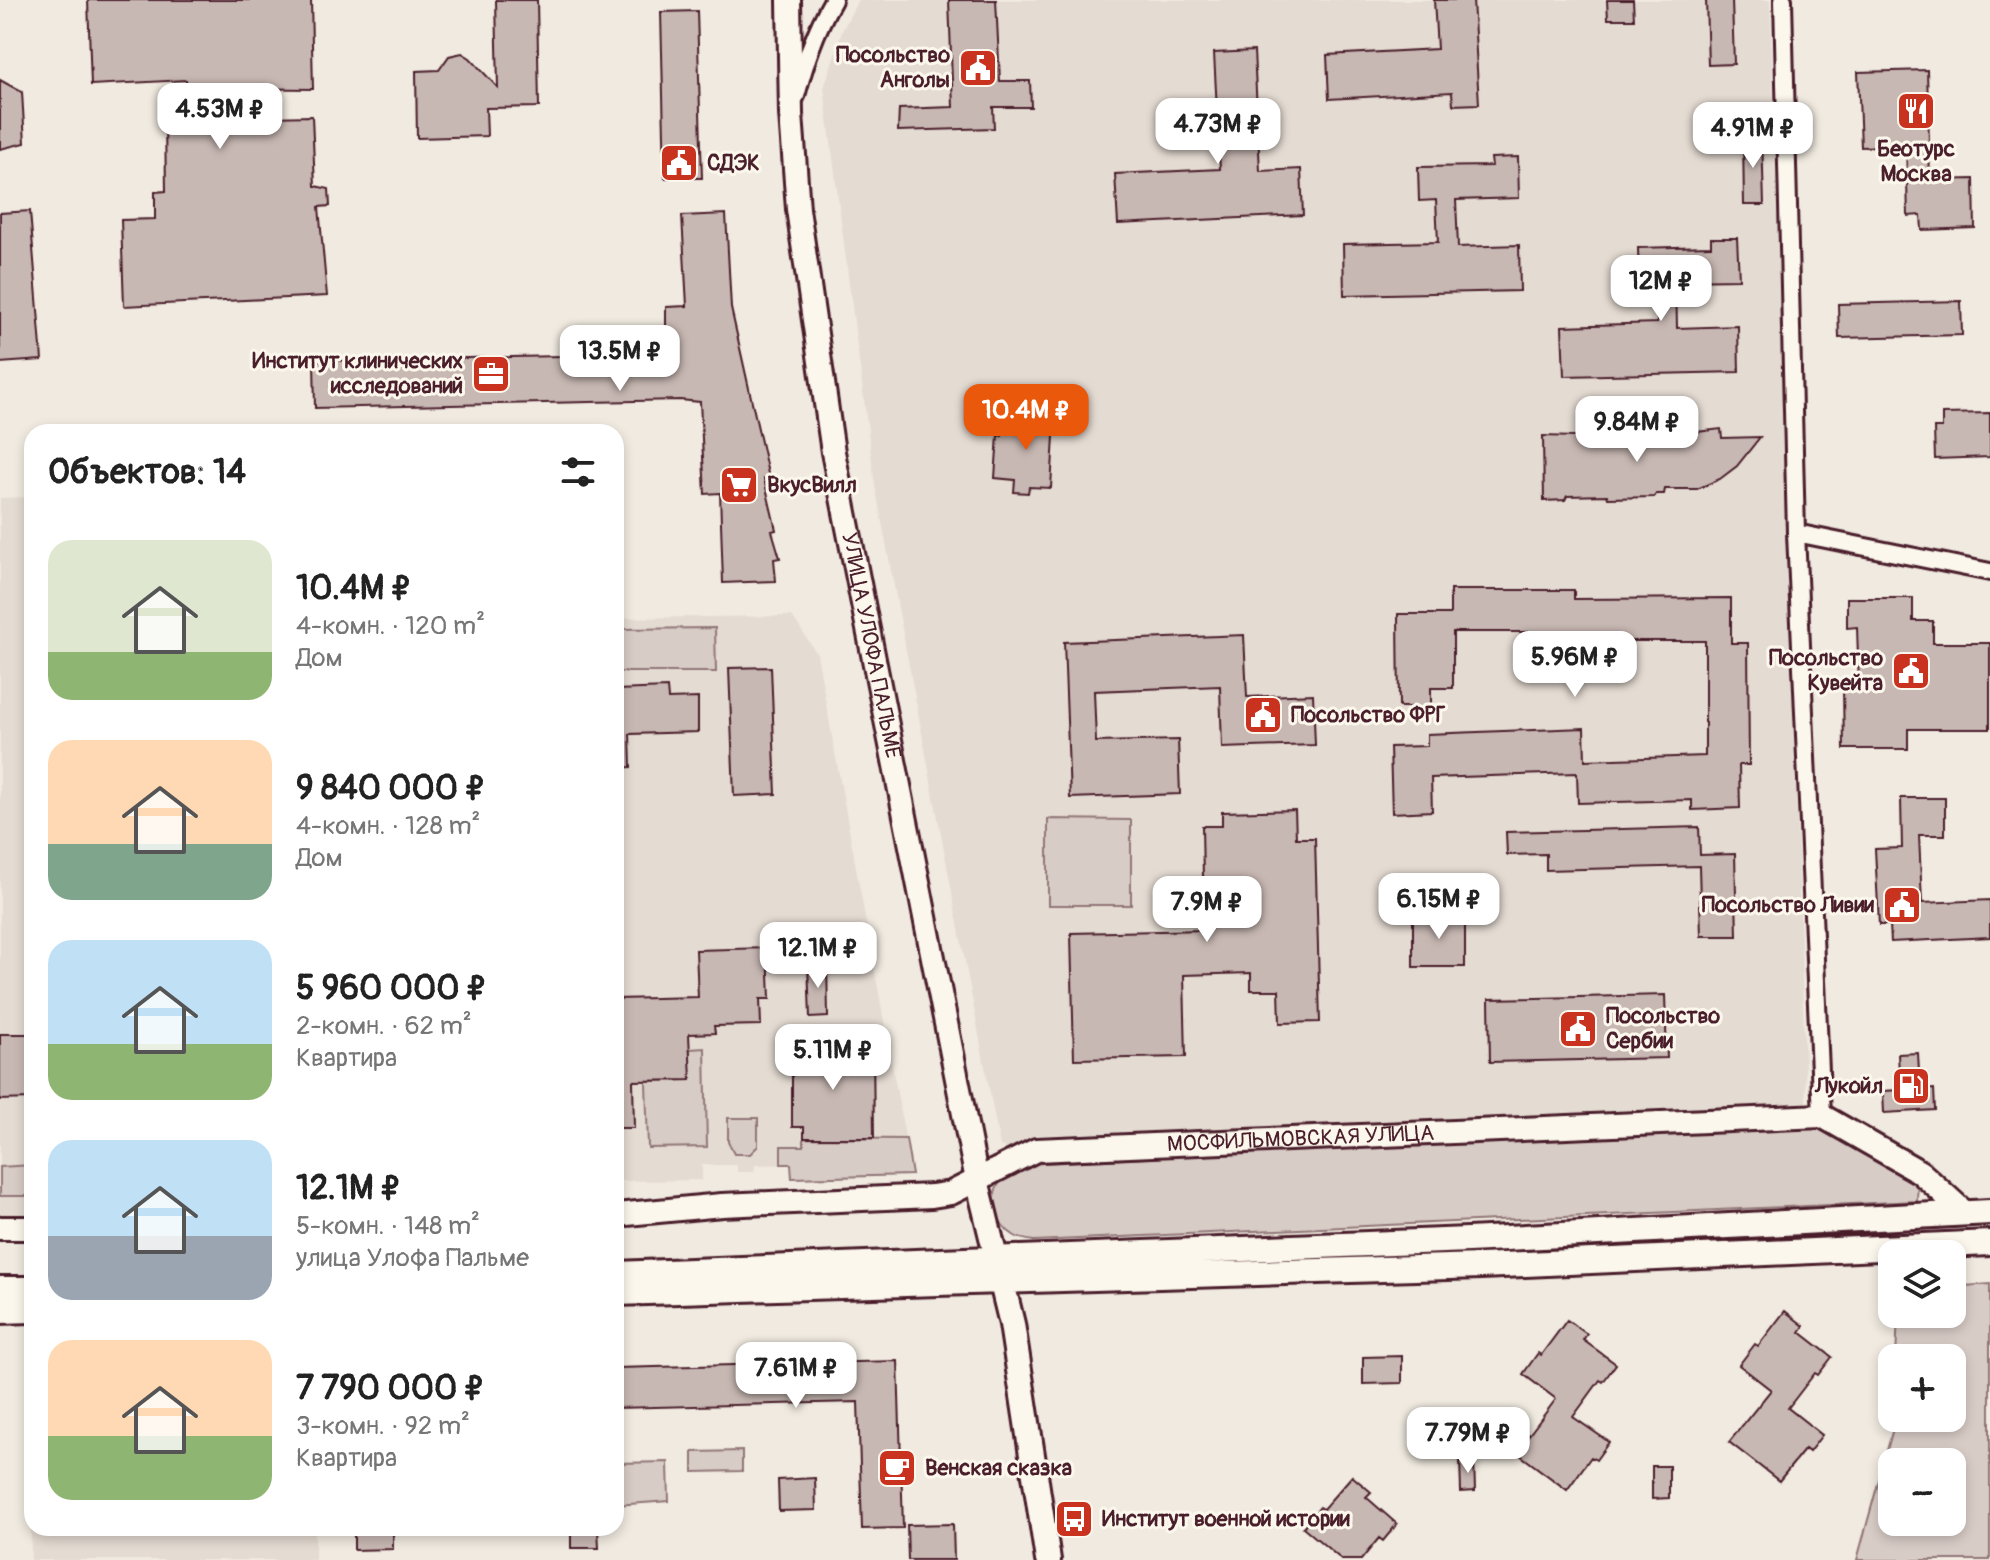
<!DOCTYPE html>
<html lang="ru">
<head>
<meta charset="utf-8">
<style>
  :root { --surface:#fff; --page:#f2f2f2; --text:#222; --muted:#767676; --accent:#ea580c }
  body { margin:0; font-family:Pangolin,sans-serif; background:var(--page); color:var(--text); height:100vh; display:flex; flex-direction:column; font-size:30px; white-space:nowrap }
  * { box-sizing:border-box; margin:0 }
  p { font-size:26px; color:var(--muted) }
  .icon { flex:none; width:44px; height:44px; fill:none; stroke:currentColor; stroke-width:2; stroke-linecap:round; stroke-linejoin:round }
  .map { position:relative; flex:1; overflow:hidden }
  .side { position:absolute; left:24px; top:424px; width:600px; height:1112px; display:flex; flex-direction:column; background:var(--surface); border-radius:24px; box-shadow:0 4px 12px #0003 }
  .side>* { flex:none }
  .buttons { position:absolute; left:1878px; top:1240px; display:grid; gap:16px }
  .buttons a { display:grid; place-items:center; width:88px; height:88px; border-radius:16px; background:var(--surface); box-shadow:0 4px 12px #0003; font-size:40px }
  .price { position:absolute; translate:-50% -68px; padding:0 18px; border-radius:16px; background:#fff; color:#222; font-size:26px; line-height:52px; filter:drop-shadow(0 2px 4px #0008) }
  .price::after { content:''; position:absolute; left:50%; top:48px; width:24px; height:18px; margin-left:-12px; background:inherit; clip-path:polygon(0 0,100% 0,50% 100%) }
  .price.current { background:var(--accent); color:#fff }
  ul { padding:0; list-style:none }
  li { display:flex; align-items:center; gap:24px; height:200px; padding:0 24px }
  li span { display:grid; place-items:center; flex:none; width:224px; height:160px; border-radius:24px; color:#555 }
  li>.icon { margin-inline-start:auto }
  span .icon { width:96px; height:96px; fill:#fffc; stroke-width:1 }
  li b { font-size:34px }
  h2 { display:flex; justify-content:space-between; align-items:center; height:96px; padding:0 24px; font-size:34px }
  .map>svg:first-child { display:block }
  .built { fill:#e4dbd2 }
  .green { fill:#d8ccc6; stroke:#917678; stroke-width:2; fill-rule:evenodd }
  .building { fill:#c8b8b3; stroke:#4a1f2b; stroke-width:2 }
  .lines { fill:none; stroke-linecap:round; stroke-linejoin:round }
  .minor-casing { stroke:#4a1f2b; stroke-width:22 }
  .tertiary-casing { stroke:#4a1f2b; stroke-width:28 }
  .secondary-casing { stroke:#4a1f2b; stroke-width:30 }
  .minor { stroke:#fbf7ec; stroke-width:16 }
  .tertiary { stroke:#fbf7ec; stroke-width:22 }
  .secondary { stroke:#fbf7ec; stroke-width:24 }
  .labels { text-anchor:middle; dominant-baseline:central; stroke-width:6; stroke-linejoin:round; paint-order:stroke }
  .poi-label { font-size:22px; font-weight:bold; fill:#4a1f2b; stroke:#fbf7ec; text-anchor:start }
  .street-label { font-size:22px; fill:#4a1f2b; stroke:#fbf7ec }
</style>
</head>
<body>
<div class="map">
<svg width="1990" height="1560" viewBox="0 0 1990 1560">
  <rect width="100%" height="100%" fill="#f0eae0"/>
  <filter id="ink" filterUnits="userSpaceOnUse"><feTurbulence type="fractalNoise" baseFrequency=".0125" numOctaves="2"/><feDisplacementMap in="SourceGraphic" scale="16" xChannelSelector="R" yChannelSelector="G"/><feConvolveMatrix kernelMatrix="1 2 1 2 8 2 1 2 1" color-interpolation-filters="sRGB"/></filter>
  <g filter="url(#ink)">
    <path class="built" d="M858 0H1770L1806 1101 1799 1111 1034 1135 1028 1147 1016 1153 1000 1146 875 485 824 88 843 29Z
      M32 497V1219L0 1220V498Z
      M792 616 817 654 912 1175 792 1178 791 1164 755 1165 754 1172H737V1165H702V1180L616 1181V618Z
      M29 1364H32V1528H315V1560H31Z"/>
    <path class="green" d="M715 628 716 672H616V629Z
      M1048 819 1131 820V905H1048Z
      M705 1048 707 1147 648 1148 646 1081 690 1080V1049Z
      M728 1118H758V1146L750 1154H734L728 1142Z
      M1821 1124 1918 1181 1917 1201 1034 1241C1027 1240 1020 1239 1015 1236 996 1225 986 1195 1003 1179 1009 1173 1018 1168 1025 1164Z
      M804 1138 906 1139 912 1175 792 1178 791 1164H781V1146H804Z
      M32 1165V1196H0V1167Z
      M1990 1284V1560H1857L1892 1432 1893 1418H1952V1358H1896L1898 1314H1952V1287ZM1892 1462H1952V1522H1892Z
      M742 1451V1471L693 1472V1452Z
      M668 1462 669 1501 616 1505V1463Z"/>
    <path class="building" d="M88 0H311L313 89 223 88 224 118 312 116 315 186 329 189 330 206 319 207 327 296 124 306 121 220 155 219V192L166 191 165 119 186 118V80L91 85Z
      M496 0H537L539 107 486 108 487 136 417 138 416 71 439 70 449 56 462 53 470 58 498 88Z
      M949 0H996L1000 81H1030L1031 107H993L994 128 898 131 899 109 953 107Z
      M1434 0H1473L1479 104 1453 105 1452 92 1329 99 1327 55 1437 49Z
      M1607 0H1633L1634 19H1608Z
      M1706 0H1732L1734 64 1708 65Z
      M697 11 702 178H665L661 12Z
      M1254 51 1260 171 1301 169 1303 215 1118 224 1115 174 1220 169 1214 53Z
      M1927 70 1930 180 1974 179 1975 228 1922 230 1921 215 1908 216 1906 145 1861 147 1858 72Z
      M0 80 22 92 25 143 0 149Z
      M1743 135H1762L1764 205H1744Z
      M1518 157 1519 198 1456 200 1458 247 1519 245 1520 291 1344 295 1343 244 1438 242 1436 200 1419 201 1418 167 1492 166 1491 158Z
      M30 211 42 360 0 363V213Z
      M726 214 731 308 769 478 764 479 776 530 772 531 780 558 774 559 776 581 723 583 720 493 705 494 700 402 680 400 315 408 314 361 666 354V307L687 306 682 216Z
      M1711 238H1737L1739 279 1676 280 1677 328 1738 326 1739 372 1564 376 1562 326 1657 323 1656 281 1639 282 1638 248 1711 246Z
      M1961 301 1962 335 1839 338 1838 304Z
      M1990 413V457L1935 459 1934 428H1942V414Z
      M1004 416 1055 419 1051 488 1029 487 1028 493 1014 492 1015 480 995 478 998 435 1002 436Z
      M1609 429H1632V437L1652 436V440H1677L1697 435V432L1721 429 1722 438 1760 437 1737 466 1720 479 1697 489H1665L1664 494H1656L1654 497 1608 498 1607 495 1567 496 1565 500 1544 501 1543 436 1609 438Z
      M1450 590H1574V599L1731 598V643H1748L1749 765H1739L1740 808 1692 810V800L1578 803 1577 773 1431 778 1432 811 1392 813 1390 747 1427 746V734L1584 728 1585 760 1705 756V641H1571V632H1453V688H1431V707H1399L1398 614H1450Z
      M1847 598H1913V621H1933V643H1990V729H1908V749H1844L1843 688H1859L1857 627 1847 628Z
      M1244 635 1247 697 1313 694 1315 745 1222 748 1220 686 1094 691 1096 742 1178 740 1180 794 1070 798 1064 642Z
      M771 667 776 794 734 796 729 668Z
      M667 688 668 699 698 698V732L630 734 631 767 616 768V690Z
      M1901 798H1945V835H1919L1922 903 1990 900V937L1891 942 1890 925H1879L1875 849 1902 848Z
      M1295 810 1296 838H1315L1320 1022 1280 1023 1279 990H1251V973L1184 975 1186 1057 1074 1059 1071 933 1204 930 1202 826H1222V812Z
      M1699 827 1700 855 1735 854 1737 936H1701L1699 866 1546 870V854L1507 855 1506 832Z
      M1413 915H1465V967H1413Z
      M768 948 770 999H760L761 1025 714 1026 715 1033 689 1034 691 1080 633 1081 634 1128H616V999L698 997 696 950Z
      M808 963H827L828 1017 810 1018Z
      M1665 995 1667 1058 1490 1062 1489 999Z
      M0 1034H32V1099L0 1100Z
      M792 1047H873L874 1138H804V1127H792Z
      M1918 1053 1920 1090 1934 1089 1935 1110 1884 1113 1883 1091 1900 1090 1898 1054Z
      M1785 1311 1804 1326 1800 1332 1832 1357 1818 1375 1815 1373 1788 1408 1822 1435 1809 1452 1805 1449 1779 1481 1729 1442 1771 1390 1739 1365 1755 1344 1758 1346Z
      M1567 1320 1587 1334 1583 1340 1616 1364 1603 1382 1600 1380 1573 1417 1609 1442 1596 1460 1591 1457 1567 1490 1516 1452 1556 1399 1523 1374 1538 1353 1541 1355Z
      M1402 1356V1383L1363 1384V1357Z
      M898 1361 903 1528 862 1529 858 1402 616 1408V1368Z
      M1474 1458 1475 1491 1461 1492 1460 1459Z
      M1652 1466H1669V1498L1652 1499Z
      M1352 1476 1371 1492 1366 1497 1397 1524 1383 1541 1379 1538 1361 1560H1342L1303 1527 1320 1507 1323 1509Z
      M815 1478 816 1510 779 1511 778 1480Z
      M953 1524 954 1560H908L907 1525Z
      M354 1528H393V1549L354 1550Z
      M571 1528H598L599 1548H571Z"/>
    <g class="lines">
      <defs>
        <path id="minor" d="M1783 0 1796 533 1822 1116
          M796 96C805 62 815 31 833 0
          M1796 533 1990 572"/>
        <g id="tertiary">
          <path id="s1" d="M789 0 791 114 798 209 833 452 977 1180 1000 1274"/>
          <path id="s2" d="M616 1215 722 1205 932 1196 951 1193 1036 1150 1822 1116 1920 1172 1964 1212"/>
          <path d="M0 1228H32"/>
        </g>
        <path id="secondary" d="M616 1274 1468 1240 1990 1212
          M1002 1283 1012 1324 1048 1560
          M0 1289H32
          M616 1293 1481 1266 1990 1243
          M0 1311 32 1310"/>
      </defs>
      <use href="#minor" class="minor-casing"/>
      <use href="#tertiary" class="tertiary-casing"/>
      <use href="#secondary" class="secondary-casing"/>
      <use href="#minor" class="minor"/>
      <use href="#tertiary" class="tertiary"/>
      <use href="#secondary" class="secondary"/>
    </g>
  </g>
  <defs>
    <symbol id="civic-square" viewBox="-11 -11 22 22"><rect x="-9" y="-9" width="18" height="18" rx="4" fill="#c8321e" stroke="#fbf7ec"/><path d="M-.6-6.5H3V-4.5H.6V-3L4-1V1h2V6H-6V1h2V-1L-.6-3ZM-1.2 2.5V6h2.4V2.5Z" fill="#fff"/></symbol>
    <symbol id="restaurant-square" viewBox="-11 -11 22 22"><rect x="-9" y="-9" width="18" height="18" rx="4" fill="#c8321e" stroke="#fbf7ec"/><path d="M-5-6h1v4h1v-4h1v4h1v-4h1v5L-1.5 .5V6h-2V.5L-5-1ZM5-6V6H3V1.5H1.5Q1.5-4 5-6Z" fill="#fff"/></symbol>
    <symbol id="office-square" viewBox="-11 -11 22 22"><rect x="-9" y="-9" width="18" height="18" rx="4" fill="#c8321e" stroke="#fbf7ec"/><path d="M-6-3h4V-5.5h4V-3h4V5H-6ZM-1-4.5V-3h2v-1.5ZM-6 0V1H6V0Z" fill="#fff"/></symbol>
    <symbol id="supermarket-square" viewBox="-11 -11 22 22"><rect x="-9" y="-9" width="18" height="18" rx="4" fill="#c8321e" stroke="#fbf7ec"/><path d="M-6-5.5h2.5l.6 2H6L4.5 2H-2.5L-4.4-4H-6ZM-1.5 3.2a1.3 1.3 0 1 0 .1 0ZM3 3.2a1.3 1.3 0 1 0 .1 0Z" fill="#fff"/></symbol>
    <symbol id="fuel-square" viewBox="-11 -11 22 22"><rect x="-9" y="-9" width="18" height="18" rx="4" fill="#c8321e" stroke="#fbf7ec"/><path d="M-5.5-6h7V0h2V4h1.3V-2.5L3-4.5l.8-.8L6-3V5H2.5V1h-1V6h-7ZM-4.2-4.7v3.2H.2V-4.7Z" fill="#fff"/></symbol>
    <symbol id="cafe-square" viewBox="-11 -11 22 22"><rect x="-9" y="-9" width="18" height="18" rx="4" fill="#c8321e" stroke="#fbf7ec"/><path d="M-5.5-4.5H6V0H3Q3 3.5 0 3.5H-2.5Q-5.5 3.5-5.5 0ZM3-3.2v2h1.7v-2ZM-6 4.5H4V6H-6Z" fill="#fff"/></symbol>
    <symbol id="bus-square" viewBox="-11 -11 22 22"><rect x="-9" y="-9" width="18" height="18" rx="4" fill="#c8321e" stroke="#fbf7ec"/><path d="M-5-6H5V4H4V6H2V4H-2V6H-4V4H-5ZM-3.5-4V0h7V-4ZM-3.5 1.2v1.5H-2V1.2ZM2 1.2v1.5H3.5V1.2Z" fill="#fff"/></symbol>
  </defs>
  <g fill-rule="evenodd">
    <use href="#civic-square" x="956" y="46" width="44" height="44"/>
    <use href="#restaurant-square" x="1894" y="89" width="44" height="44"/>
    <use href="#civic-square" x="657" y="141" width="44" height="44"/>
    <use href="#office-square" x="469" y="352" width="44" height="44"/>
    <use href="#supermarket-square" x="717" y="463" width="44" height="44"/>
    <use href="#civic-square" x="1889" y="649" width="44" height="44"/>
    <use href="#civic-square" x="1241" y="693" width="44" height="44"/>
    <use href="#civic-square" x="1880" y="883" width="44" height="44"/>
    <use href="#civic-square" x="1556" y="1007" width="44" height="44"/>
    <use href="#fuel-square" x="1889" y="1064" width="44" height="44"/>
    <use href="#cafe-square" x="875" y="1446" width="44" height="44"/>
    <use href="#bus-square" x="1052" y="1497" width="44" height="44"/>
  </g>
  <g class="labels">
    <g class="poi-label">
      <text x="950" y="55" text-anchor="end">Посольство<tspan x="950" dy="25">Анголы</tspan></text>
      <text x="1916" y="149" text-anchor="middle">Беотурс<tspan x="1916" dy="25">Москва</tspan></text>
      <text x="707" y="163">СДЭК</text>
      <text x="463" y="361" text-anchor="end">Институт клинических<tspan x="463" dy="25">исследований</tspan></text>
      <text x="767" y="485">ВкусВилл</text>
      <text x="1883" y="658" text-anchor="end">Посольство<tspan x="1883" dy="25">Кувейта</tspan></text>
      <text x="1291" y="715">Посольство ФРГ</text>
      <text x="1874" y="905" text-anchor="end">Посольство Ливии</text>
      <text x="1606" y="1016">Посольство<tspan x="1606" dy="25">Сербии</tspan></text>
      <text x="1883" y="1086" text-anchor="end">Лукойл</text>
      <text x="925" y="1468">Венская сказка</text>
      <text x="1102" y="1519">Институт военной истории</text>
    </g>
    <g class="street-label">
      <text stroke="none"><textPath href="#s1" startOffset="652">УЛИЦА УЛОФА ПАЛЬМЕ</textPath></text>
      <text stroke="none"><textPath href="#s2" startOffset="696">МОСФИЛЬМОВСКАЯ УЛИЦА</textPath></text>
    </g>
  </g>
</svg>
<div class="buttons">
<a><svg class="icon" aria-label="layers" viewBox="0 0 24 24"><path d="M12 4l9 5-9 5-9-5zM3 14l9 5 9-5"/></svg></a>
<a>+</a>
<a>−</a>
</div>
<b class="price" style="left:220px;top:151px">4.53M ₽</b>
<b class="price" style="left:1218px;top:166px">4.73M ₽</b>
<b class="price" style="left:1753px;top:170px">4.91M ₽</b>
<b class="price" style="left:1661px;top:323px">12M ₽</b>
<b class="price" style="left:620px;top:393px">13.5M ₽</b>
<b class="price current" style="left:1026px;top:452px">10.4M ₽</b>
<b class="price" style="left:1637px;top:464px">9.84M ₽</b>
<b class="price" style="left:1575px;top:699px">5.96M ₽</b>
<b class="price" style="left:1439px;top:941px">6.15M ₽</b>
<b class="price" style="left:1207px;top:944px">7.9M ₽</b>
<b class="price" style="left:818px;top:990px">12.1M ₽</b>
<b class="price" style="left:833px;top:1092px">5.11M ₽</b>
<b class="price" style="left:796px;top:1410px">7.61M ₽</b>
<b class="price" style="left:1468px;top:1475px">7.79M ₽</b>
<section class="side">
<h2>Объектов: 14<svg class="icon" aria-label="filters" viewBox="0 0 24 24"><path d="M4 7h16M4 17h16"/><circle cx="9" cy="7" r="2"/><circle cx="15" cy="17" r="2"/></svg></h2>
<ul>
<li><span style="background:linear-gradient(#dfe7d0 70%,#8fb573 0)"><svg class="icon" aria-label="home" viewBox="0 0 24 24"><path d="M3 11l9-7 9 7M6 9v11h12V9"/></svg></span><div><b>10.4M ₽</b><p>4-комн. · 120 m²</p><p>Дом</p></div></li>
<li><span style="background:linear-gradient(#ffd9b3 65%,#7fa58c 0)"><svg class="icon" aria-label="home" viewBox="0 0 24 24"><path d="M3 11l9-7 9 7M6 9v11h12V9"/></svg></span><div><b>9 840 000 ₽</b><p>4-комн. · 128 m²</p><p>Дом</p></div></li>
<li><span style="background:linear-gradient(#bfe0f5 65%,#8fb573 0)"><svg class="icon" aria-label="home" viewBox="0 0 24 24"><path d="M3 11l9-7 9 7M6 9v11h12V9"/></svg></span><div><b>5 960 000 ₽</b><p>2-комн. · 62 m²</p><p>Квартира</p></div></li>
<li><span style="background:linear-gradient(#bfe0f5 60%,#9aa5b1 0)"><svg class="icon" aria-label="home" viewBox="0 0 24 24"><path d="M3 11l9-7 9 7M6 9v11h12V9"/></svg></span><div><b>12.1M ₽</b><p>5-комн. · 148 m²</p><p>улица Улофа Пальме</p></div></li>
<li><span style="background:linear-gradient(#ffd9b3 60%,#8fb573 0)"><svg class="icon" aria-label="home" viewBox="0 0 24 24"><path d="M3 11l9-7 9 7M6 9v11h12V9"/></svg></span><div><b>7 790 000 ₽</b><p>3-комн. · 92 m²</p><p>Квартира</p></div></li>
</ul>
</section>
</div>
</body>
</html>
